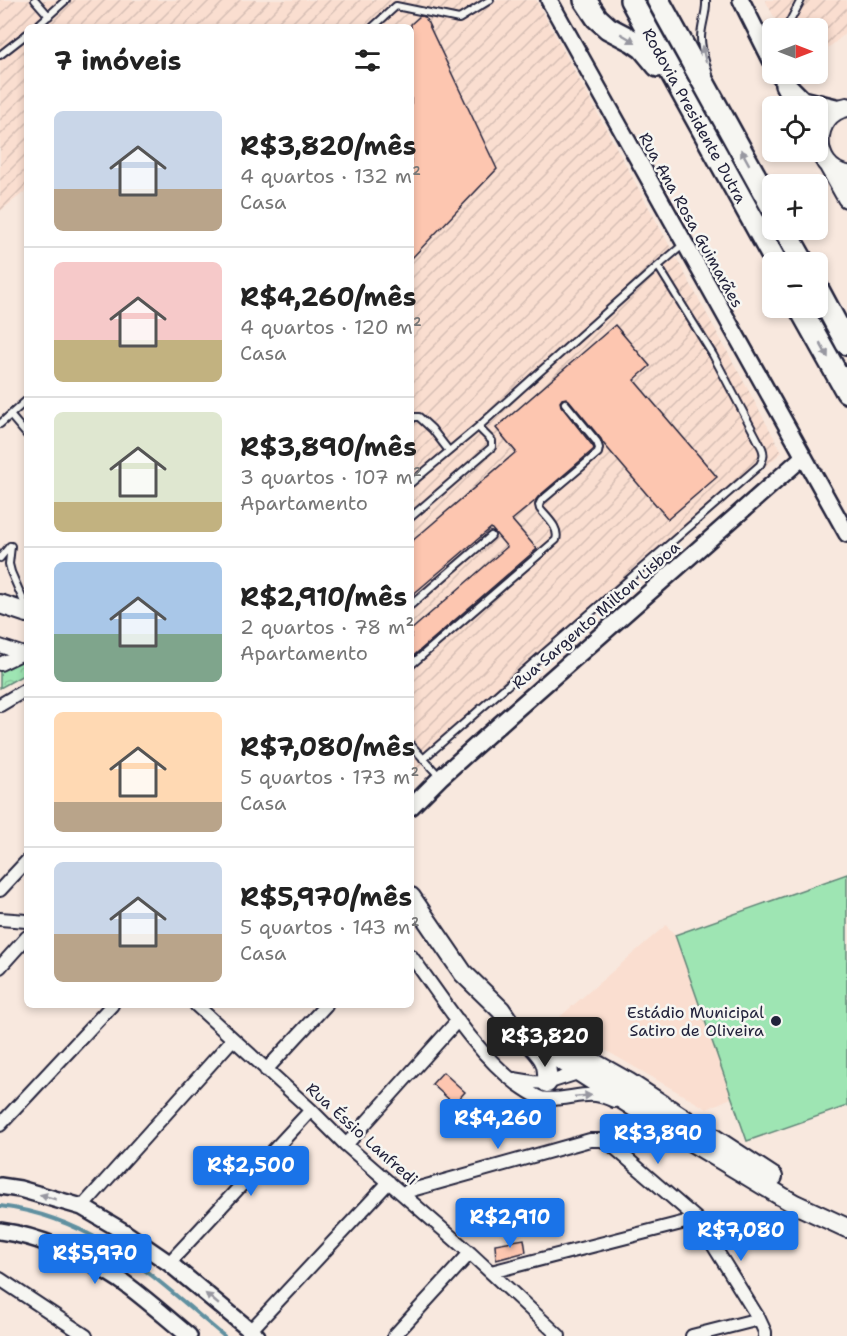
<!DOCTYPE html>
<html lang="pt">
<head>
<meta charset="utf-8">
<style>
  :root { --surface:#fff; --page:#f2f2f2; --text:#222; --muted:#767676; --line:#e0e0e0; --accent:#1a73e8 }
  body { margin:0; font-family:"Shantell Sans",sans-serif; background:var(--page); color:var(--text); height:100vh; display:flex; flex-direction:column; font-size:22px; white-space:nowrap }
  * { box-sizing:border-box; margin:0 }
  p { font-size:20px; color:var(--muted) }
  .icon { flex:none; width:33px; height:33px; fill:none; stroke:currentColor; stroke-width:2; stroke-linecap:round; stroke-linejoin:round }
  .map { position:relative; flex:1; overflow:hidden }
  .drawer { position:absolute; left:24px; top:24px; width:390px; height:984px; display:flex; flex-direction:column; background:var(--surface); border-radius:9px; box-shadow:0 3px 9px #0003 }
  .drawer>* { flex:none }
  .needle { width:39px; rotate:90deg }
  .buttons { position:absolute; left:762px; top:18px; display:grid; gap:12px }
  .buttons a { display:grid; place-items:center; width:66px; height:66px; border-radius:9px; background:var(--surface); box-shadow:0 3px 9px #0003; font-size:30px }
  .price { position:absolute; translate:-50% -51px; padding:0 14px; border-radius:6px; background:var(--accent); color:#fff; font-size:20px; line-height:39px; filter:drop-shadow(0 2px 3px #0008) }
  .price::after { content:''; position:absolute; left:50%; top:36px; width:18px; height:14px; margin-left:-9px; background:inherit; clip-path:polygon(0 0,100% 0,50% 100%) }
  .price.on { background:#222; color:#fff }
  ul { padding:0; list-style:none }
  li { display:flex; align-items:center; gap:18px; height:150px; padding:0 30px }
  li+li { border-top:2px solid var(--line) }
  li span { display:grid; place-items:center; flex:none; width:168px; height:120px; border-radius:9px; color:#555 }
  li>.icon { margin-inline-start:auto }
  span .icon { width:72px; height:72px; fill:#fffc; stroke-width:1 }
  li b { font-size:26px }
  h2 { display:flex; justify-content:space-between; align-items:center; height:72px; padding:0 30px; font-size:26px }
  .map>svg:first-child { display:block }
  .built { fill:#faded0 }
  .industrial { fill:url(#industrial-furrows) }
  .park { fill:url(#park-crowns); stroke:#608477; stroke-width:1.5 }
  .garden { fill:#9ee5b3; stroke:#608477; stroke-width:1.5 }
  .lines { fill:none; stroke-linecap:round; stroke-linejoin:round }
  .stream { stroke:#6090a0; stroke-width:4 }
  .building { fill:#fdc6b0; stroke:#22223b; stroke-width:1.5 }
  .service-casing { stroke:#22223b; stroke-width:10 }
  .minor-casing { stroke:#22223b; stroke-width:16 }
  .tertiary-casing { stroke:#22223b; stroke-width:20 }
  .primary-casing { stroke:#22223b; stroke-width:22 }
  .motorway-casing { stroke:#22223b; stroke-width:26 }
  .service { stroke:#f6f6f2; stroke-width:6 }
  .minor { stroke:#f6f6f2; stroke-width:12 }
  .tertiary { stroke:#f6f6f2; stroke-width:15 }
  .primary { stroke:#f6f6f2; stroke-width:18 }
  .motorway { stroke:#f6f6f2; stroke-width:21 }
  .oneway { fill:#9797a0 }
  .poi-dot { fill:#22223b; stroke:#f6f6f2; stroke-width:2 }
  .labels { text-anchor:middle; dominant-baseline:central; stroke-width:5; stroke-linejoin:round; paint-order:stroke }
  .street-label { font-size:16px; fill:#22223b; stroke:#f6f6f2 }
  .poi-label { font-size:16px; fill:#22223b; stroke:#f6f6f2; text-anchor:end }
</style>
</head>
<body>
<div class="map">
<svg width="847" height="1336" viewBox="0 0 847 1336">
  <defs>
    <pattern id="industrial-furrows" width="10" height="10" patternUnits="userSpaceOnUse" patternTransform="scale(1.5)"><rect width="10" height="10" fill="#faded0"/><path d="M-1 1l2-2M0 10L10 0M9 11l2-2" fill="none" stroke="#d6beb4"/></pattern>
    <pattern id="park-crowns" width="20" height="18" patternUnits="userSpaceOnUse" patternTransform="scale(1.5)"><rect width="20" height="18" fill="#9ee5b3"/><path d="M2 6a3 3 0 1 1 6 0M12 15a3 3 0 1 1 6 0" fill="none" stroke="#88c49b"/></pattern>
  </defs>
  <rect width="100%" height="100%" fill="#f8e8de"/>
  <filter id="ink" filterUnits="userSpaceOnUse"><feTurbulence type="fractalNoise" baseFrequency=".0167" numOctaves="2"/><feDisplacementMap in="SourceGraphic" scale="12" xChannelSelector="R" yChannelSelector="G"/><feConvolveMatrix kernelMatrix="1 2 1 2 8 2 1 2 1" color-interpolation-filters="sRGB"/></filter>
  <g filter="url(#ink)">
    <path class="built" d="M666 925 675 935 733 1097 707 1109 555 1021Z"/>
    <path class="industrial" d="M0 0H536L782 452 411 775V27H27V190L0 211Z
      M765 0H847V32L818 57V28H780Z"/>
    <path class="park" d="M19 659 27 666V673L0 688V669Z"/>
    <path class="garden" d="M847 874V1106L747 1141 675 935Z"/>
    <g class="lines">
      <path class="stream" d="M0 1206C96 1218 153 1277 224 1336"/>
    </g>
    <path class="building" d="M420 16 425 17 497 169 411 259V24Z
      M615 325 650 366 634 380 717 477 668 519 603 443 601 439 569 400 566 398 562 399 560 402 561 406 592 445 594 448 593 450 538 497 535 501 512 520 537 549 411 658V630L507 547 491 528 411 596V542L516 452 496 428Z
      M443 1072 465 1092 454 1104 432 1084Z
      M524 1239 526 1252 496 1260 495 1244Z"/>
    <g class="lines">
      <defs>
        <path id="service" d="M35 0 49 16
          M706 0C707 13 701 25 701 38 701 51 706 63 709 75
          M36 27 66 0
          M373 27 396 6 459 19 490 0
          M788 28V25L801 0
          M0 55 27 34
          M818 72 820 74
          M10 415 27 435
          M411 420 414 417H419L432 429 449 451
          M0 424 27 400
          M411 483 478 427 658 266 684 244
          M411 517 492 447V441L478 427
          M11 546 9 564 11 572 27 609
          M0 558 10 546
          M411 605 491 536
          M411 665 556 540C560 528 547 518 540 509L539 505 541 501 598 453 599 448 597 442 565 403
          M411 745 440 777
          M423 759 760 465C763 459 765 455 762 448L713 355 658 266"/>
        <path id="minor" d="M0 646 27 655
          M0 664 21 654
          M0 705 27 689
          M0 890 27 861
          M0 919 27 921
          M411 956C443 999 475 1052 517 1084 525 1089 532 1095 541 1098 560 1102 578 1093 596 1095 603 1096 608 1098 614 1101
          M0 967 27 937
          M196 1005 311 1110 346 1145 470 1253 559 1336
          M266 1070 326 1005
          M514 1079 532 1082 547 1083 581 1072
          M0 1125 112 1005
          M346 1145 458 1020
          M401 1193 590 1140H601L609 1143 697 1219 759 1319 765 1332V1336
          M82 1207 233 1039
          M169 1263 311 1110
          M491 1272 697 1219
          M0 1279 86 1336
          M250 1331 389 1182
          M394 1336 470 1253
          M692 1336 759 1319"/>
        <path id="tertiary" d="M549 0 847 534
          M741 0 772 62
          M778 74 803 99 840 108
          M783 85 794 106
          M411 807 441 777 509 716 803 457
          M0 1186 20 1189 82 1207 121 1230 169 1263 257 1336
          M0 1231C44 1237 83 1256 120 1280 143 1296 167 1318 189 1336"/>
        <path id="primary" d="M847 107C811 113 810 169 847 175
          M829 166 847 198
          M0 604 27 613
          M411 897 463 973 501 1010 514 1029 523 1036 640 1111 781 1196 795 1204 847 1228
          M536 1030 628 1082 773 1177
          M533 1046C545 1059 548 1064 547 1083"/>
        <g id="motorway">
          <path d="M585 0 597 18 608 28 633 41 643 48 658 66"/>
          <path id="s1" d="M631 0 776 262"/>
          <path d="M658 0 772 207"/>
          <path d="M785 230 803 262"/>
          <path d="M818 290 847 344"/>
          <path d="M800 308 847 392"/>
        </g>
      </defs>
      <use href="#service" class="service-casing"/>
      <use href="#minor" class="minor-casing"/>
      <use href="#tertiary" class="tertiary-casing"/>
      <use href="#primary" class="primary-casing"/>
      <use href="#motorway" class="motorway-casing"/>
      <use href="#service" class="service"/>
      <use href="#minor" class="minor"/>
      <use href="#tertiary" class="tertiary"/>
      <use href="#primary" class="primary"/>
      <use href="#motorway" class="motorway"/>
    </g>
    <defs><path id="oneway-solid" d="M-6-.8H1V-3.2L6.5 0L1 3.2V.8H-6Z" transform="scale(1.5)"/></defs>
    <g class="oneway">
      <use href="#oneway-solid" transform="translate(628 38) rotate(30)"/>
      <use href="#oneway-solid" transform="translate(704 54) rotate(-104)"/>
      <use href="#oneway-solid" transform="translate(745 157) rotate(-119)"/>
      <use href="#oneway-solid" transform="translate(824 350) rotate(61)"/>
      <use href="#oneway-solid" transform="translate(583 1096) rotate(-5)"/>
      <use href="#oneway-solid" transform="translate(48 1197) rotate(-164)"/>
      <use href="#oneway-solid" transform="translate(212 1299) rotate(-140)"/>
    </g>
  </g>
  <circle class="poi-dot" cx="776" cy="1021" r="6"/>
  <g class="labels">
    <g class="street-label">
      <text stroke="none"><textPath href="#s1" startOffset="132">Rodovia Presidente Dutra</textPath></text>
      <text transform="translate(691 220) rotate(61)">Rua Ana Rosa Guimarães</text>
      <text transform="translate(596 615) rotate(-41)">Rua Sargento Milton Lisboa</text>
      <text transform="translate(362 1134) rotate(42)">Rua Éssio Lanfredi</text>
    </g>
    <g class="poi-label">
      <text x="764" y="1012">Estádio Municipal<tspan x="764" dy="18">Satiro de Oliveira</tspan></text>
    </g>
  </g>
</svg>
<div class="buttons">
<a><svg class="needle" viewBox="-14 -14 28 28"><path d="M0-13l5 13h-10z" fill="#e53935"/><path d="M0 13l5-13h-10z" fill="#767676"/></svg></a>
<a><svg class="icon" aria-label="locate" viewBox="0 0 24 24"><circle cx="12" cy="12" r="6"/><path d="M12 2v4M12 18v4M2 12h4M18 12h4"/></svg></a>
<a>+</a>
<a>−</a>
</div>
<b class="price on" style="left:545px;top:1068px">R$3,820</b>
<b class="price" style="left:498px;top:1150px">R$4,260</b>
<b class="price" style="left:658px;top:1165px">R$3,890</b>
<b class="price" style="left:251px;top:1197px">R$2,500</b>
<b class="price" style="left:510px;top:1249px">R$2,910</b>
<b class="price" style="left:741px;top:1262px">R$7,080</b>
<b class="price" style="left:95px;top:1285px">R$5,970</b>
<section class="drawer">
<h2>7 imóveis<svg class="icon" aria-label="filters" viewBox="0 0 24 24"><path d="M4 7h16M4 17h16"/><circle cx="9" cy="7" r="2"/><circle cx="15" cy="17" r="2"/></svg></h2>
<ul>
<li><span style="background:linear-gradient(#c9d6e8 65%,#b9a48a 0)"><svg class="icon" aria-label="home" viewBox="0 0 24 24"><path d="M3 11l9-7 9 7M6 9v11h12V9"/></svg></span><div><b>R$3,820/mês</b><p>4 quartos · 132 m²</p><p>Casa</p></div></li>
<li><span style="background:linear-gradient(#f6c9c9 65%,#c2b280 0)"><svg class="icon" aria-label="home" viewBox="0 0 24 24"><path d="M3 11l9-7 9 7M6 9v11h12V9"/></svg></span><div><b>R$4,260/mês</b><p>4 quartos · 120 m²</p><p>Casa</p></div></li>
<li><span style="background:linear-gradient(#dfe7d0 75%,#c2b280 0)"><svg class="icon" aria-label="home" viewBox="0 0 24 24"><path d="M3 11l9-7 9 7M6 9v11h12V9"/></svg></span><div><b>R$3,890/mês</b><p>3 quartos · 107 m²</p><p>Apartamento</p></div></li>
<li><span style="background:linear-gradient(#a9c7e8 60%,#7fa58c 0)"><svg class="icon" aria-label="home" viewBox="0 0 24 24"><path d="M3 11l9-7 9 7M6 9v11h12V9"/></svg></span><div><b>R$2,910/mês</b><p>2 quartos · 78 m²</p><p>Apartamento</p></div></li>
<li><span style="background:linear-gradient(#ffd9b3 75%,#b9a48a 0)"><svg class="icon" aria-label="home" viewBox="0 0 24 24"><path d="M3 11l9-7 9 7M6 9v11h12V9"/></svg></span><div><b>R$7,080/mês</b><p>5 quartos · 173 m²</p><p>Casa</p></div></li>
<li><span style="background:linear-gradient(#c9d6e8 60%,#b9a48a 0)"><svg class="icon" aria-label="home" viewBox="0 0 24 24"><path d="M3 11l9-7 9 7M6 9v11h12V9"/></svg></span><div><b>R$5,970/mês</b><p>5 quartos · 143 m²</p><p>Casa</p></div></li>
</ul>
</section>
</div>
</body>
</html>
